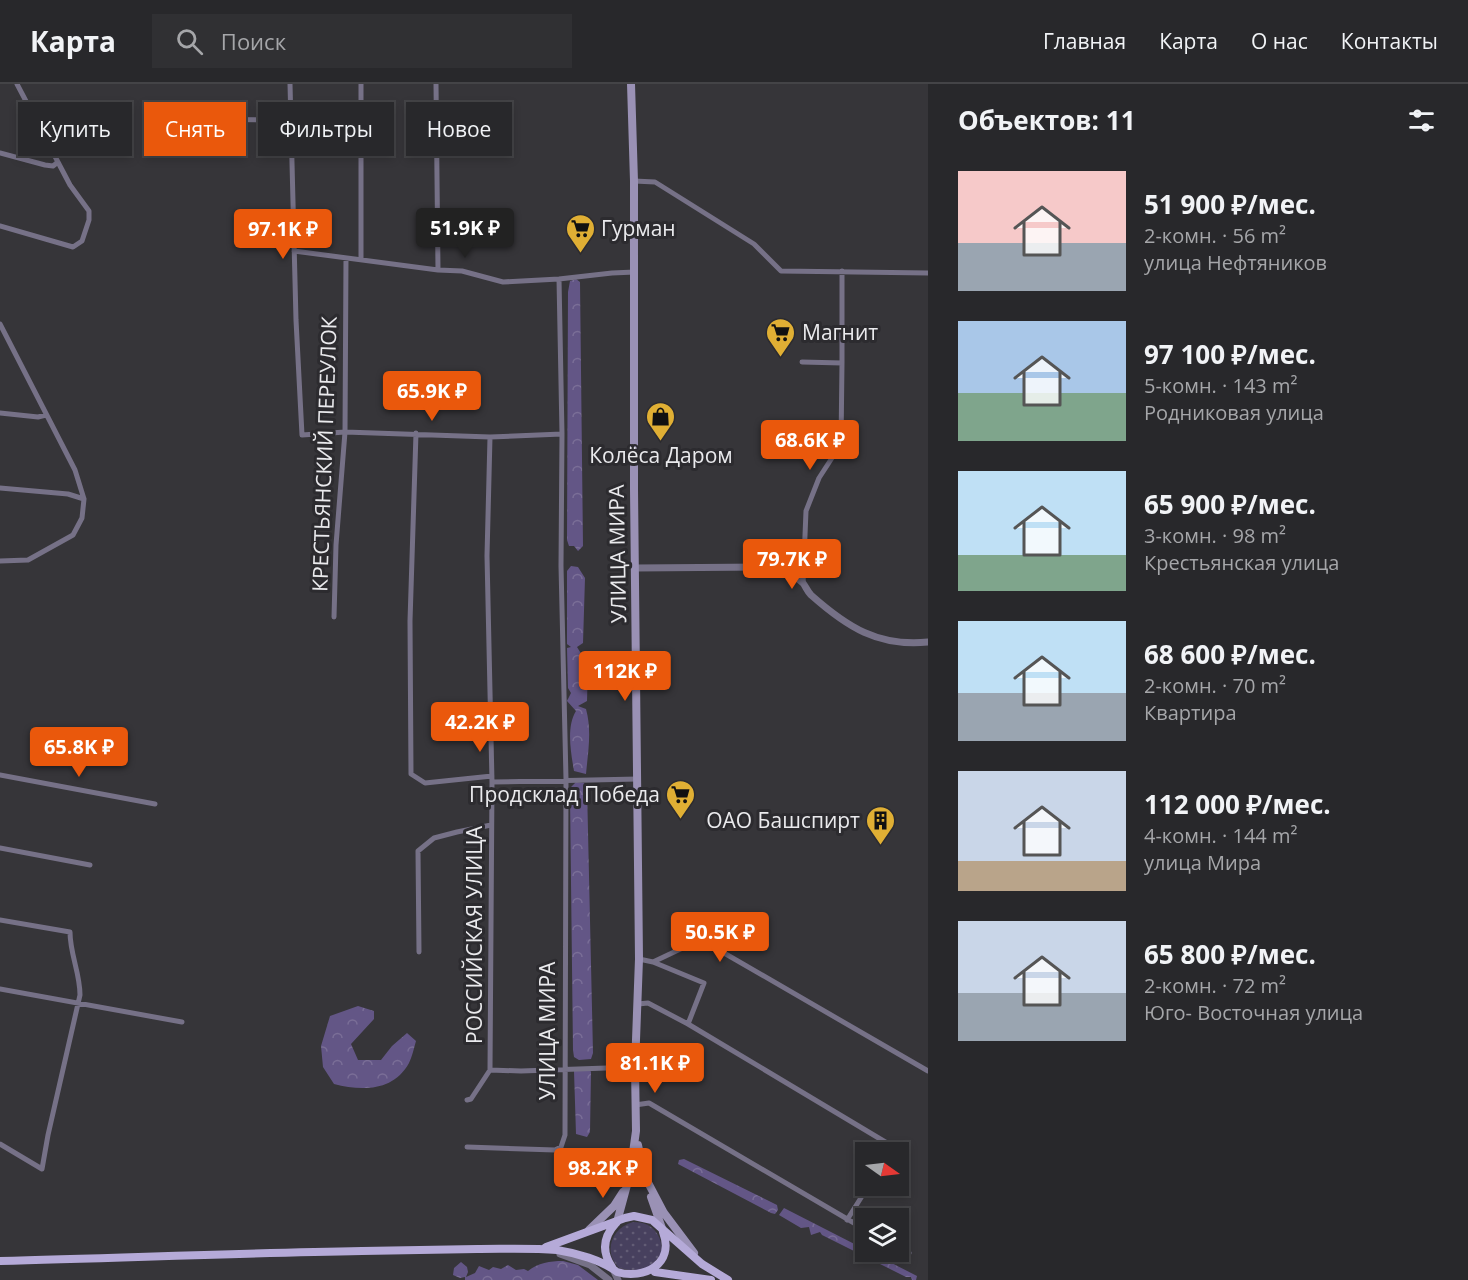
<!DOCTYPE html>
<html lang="ru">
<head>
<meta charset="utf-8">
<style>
  :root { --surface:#28282b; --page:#303033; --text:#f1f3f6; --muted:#a5a6a9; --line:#444447; --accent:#ea580c }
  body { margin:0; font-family:"Open Sans",sans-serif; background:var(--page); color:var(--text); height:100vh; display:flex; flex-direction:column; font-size:22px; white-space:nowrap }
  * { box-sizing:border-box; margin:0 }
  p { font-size:20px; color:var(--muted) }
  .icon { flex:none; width:33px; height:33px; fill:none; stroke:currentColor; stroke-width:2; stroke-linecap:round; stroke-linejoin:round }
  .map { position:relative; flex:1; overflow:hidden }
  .drawer { display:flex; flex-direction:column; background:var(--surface); width:540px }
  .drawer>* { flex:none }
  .top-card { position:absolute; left:18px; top:18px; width:570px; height:54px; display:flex; gap:12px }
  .needle { width:39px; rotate:104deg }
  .controls { position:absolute; left:855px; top:1058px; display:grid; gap:12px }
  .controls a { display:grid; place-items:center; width:54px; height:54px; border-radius:0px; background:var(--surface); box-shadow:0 3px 9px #0003,0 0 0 2px var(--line); font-size:30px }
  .price { position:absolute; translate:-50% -51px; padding:0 14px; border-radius:6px; background:var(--accent); color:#fff; font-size:20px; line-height:39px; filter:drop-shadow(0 2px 3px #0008) }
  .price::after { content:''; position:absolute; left:50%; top:36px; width:18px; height:14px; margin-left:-9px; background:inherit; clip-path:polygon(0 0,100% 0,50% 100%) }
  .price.selected { background:#222; color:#fff }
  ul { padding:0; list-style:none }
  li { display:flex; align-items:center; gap:18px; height:150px; padding:0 30px }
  li span { display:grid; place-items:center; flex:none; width:168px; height:120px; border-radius:0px; color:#555 }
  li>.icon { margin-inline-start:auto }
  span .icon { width:72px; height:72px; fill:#fffc; stroke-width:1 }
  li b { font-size:26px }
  h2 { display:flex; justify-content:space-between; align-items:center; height:72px; padding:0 30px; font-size:26px }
  .tag { padding:0 21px; border-radius:0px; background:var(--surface); box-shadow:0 3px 9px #0003,0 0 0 2px var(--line); font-size:21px; line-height:54px }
  .tag.selected { background:var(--accent); color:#fff }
  header { display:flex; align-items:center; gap:36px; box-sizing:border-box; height:84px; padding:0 30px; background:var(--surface); border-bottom:2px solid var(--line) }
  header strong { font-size:28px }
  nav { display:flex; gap:33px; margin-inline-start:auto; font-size:21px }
  .search { width:420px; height:54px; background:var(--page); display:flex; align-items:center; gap:15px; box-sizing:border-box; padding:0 21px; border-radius:0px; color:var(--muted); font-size:22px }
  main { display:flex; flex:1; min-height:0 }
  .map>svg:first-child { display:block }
  .grass { fill:url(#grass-dots) }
  .forest { fill:url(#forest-crowns) }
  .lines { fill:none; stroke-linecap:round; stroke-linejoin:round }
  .minor { stroke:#767187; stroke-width:5 }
  .tertiary { stroke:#767187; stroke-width:7 }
  .secondary { stroke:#9a91b5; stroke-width:8 }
  .primary { stroke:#b5aad8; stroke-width:8 }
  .labels { text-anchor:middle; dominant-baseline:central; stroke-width:6; stroke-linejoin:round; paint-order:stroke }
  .poi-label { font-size:21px; fill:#eaeaed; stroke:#2c2b2f; text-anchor:start }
  .street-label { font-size:21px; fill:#eaeaed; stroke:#2c2b2f }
</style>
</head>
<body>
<header>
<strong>Карта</strong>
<div class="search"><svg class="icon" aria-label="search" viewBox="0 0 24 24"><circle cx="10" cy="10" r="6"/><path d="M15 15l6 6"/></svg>Поиск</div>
<nav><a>Главная</a><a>Карта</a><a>О нас</a><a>Контакты</a></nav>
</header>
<main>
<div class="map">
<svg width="928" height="1196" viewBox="0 0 928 1196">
  <defs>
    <pattern id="grass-dots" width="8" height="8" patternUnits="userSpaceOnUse" patternTransform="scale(1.5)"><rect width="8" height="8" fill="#47405e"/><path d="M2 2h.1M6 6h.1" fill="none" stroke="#625c75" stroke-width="1.8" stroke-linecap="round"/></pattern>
    <pattern id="forest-crowns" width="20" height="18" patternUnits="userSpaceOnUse" patternTransform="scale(1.5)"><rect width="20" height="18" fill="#635686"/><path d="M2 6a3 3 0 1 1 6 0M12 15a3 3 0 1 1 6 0" fill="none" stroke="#7a6e97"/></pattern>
  </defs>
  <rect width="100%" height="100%" fill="#363539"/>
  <path class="grass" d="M633 1138C653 1138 662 1151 662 1169L645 1189 619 1184C603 1168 611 1144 633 1138Z"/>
  <path class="forest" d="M576 195 580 198 583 462 578 467 574 462H569L567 456 568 208 570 197Z
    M571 482 578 483 585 494 583 559 577 563 588 581 587 617 578 622 586 625C592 647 588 668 586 690L574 687C571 669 566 643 576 627L567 617 571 609 568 604 567 564 571 563 567 560V487Z
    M576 698 584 699 587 703 593 969 591 975 579 976 574 973 573 966 570 711 571 703Z
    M358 922 374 927V935L351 960 358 976H381L392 962 407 949 416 957C414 964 412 973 409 979 393 1008 361 1007 334 1000L323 983 321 962 330 932Z
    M589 984 591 988 590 1048 587 1053 576 1050 574 987Z
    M684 1075 777 1121 778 1126 775 1130 771 1129 678 1080 679 1076Z
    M784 1124 917 1192 916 1196H912L911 1193H906L822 1151 820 1148 811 1151 809 1143 801 1144 779 1131Z
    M563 1177 578 1181 598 1196H465V1193L460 1194 453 1191 454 1184 461 1178 467 1183 468 1188 466 1193 475 1189 479 1182 489 1186 493 1183 501 1185 508 1181 516 1186 524 1185 528 1187C538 1179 550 1177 563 1177Z"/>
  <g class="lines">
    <path class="minor" d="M290 0 296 236 302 351 345 348 490 353 562 350
      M361 0V175
      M436 0 438 186
      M168 35 291 36
      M0 69 45 81 53 82 58 78
      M634 97 655 98 754 160 781 187 928 189
      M0 142 73 163 82 157 89 136V127L70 101 17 0
      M294 167 438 186 462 187 503 198 559 195 612 189 635 188
      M0 240 75 386 84 415 82 434 73 451 28 476 0 477
      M802 278 842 279V187
      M0 329 38 333 46 331
      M416 349 410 537 411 690 425 699 492 692
      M0 404 68 410 84 415
      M803 500 806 427 819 394 841 360 842 279
      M334 533 336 461 345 348 346 174
      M0 691 155 720
      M492 698 638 695
      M0 764 90 781
      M0 836 70 848C70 870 80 889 80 911L48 1051 42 1085 0 1060
      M419 868 418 767 434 754 457 748 491 741
      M639 875 653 878 691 860 705 858 928 987
      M0 905 182 938
      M638 920 648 919 688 940 704 899 653 878
      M688 940 892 1062 902 1065
      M490 986 521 987 635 983
      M467 1016 471 1015 490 986 492 698 487 472 490 353
      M635 1021 649 1019 866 1146
      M467 1063 555 1066 561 1063 565 1051 566 695 561 482 562 350 559 195
      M847 1136 869 1101
      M898 1163 909 1169"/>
    <path class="tertiary" d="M636 484 774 483C785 487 795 491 803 499 806 503 807 507 811 511 847 543 878 563 928 558
      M560 1170 590 1181 609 1196
      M613 1185 618 1196"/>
    <path class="secondary" d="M638 1061 645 1093
      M643 1089 664 1129 694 1169
      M651 1113 663 1147
      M617 1138 630 1090 636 1047 635 983 639 875 634 405V97L631 0
      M589 1146 614 1122 623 1108"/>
    <path class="primary" d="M546 1163 625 1134 634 1132 652 1136 702 1180 728 1196
      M0 1177C121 1174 242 1169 362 1167 402 1166 441 1166 480 1165 506 1165 532 1164 557 1166 576 1169 602 1176 617 1188 644 1196 675 1180 663 1148
      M612 1183C601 1167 604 1152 616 1139
      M655 1188 711 1196"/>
  </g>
  <defs>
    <symbol id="supermarket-pin" viewBox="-11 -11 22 30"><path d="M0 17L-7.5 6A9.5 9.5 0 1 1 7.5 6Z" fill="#e0af34" stroke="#2c2b2f"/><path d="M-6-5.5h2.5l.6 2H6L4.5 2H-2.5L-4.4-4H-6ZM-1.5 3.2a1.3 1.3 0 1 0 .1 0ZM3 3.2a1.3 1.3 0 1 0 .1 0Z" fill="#111"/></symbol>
    <symbol id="shop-pin" viewBox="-11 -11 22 30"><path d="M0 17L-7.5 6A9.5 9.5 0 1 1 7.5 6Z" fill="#e0af34" stroke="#2c2b2f"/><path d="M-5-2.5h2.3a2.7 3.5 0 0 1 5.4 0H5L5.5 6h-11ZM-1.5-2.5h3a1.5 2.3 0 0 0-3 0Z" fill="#111"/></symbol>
    <symbol id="building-pin" viewBox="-11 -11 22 30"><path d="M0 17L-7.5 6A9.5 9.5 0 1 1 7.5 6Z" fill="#e0af34" stroke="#2c2b2f"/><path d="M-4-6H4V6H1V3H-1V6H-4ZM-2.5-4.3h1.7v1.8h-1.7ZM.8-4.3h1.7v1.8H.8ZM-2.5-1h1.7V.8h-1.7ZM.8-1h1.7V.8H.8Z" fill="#111"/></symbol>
  </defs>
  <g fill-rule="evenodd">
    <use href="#supermarket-pin" x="564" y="128" width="33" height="45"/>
    <use href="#supermarket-pin" x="764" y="232" width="33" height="45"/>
    <use href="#shop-pin" x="644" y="316" width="33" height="45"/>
    <use href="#supermarket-pin" x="664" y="694" width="33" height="45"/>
    <use href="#building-pin" x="864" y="720" width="33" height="45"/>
  </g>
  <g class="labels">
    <g class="poi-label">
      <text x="601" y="144">Гурман</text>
      <text x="802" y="248">Магнит</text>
      <text x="661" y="371" text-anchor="middle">Колёса Даром</text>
      <text x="660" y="710" text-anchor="end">Продсклад Победа</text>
      <text x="860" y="736" text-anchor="end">ОАО Башспирт</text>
    </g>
    <g class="street-label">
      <text transform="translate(324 370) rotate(-88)">КРЕСТЬЯНСКИЙ ПЕРЕУЛОК</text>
      <text transform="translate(617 470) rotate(-91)">УЛИЦА МИРА</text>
      <text transform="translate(474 851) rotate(-90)">РОССИЙСКАЯ УЛИЦА</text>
      <text transform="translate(547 947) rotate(-90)">УЛИЦА МИРА</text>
    </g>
  </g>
</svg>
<div class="controls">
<a><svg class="needle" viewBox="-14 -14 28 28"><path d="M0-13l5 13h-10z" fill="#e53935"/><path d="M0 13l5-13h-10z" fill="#a5a6a9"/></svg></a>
<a><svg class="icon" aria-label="layers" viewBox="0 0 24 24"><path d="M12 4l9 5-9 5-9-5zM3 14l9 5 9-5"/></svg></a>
</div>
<b class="price selected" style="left:465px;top:175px">51.9K ₽</b>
<b class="price" style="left:283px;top:176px">97.1K ₽</b>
<b class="price" style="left:432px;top:338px">65.9K ₽</b>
<b class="price" style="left:810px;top:387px">68.6K ₽</b>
<b class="price" style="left:792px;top:506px">79.7K ₽</b>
<b class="price" style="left:625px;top:618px">112K ₽</b>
<b class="price" style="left:480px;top:669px">42.2K ₽</b>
<b class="price" style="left:79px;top:694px">65.8K ₽</b>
<b class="price" style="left:720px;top:879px">50.5K ₽</b>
<b class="price" style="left:655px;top:1010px">81.1K ₽</b>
<b class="price" style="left:603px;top:1115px">98.2K ₽</b>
<div class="top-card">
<a class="tag">Купить</a>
<a class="tag selected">Снять</a>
<a class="tag">Фильтры</a>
<a class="tag">Новое</a>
</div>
</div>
<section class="drawer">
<h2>Объектов: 11<svg class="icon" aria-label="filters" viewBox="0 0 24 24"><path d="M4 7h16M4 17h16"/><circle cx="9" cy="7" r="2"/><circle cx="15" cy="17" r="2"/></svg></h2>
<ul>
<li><span style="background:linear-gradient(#f6c9c9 60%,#9aa5b1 0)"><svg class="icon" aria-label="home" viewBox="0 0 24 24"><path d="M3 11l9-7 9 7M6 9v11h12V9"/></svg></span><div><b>51 900 ₽/мес.</b><p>2-комн. · 56 m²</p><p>улица Нефтяников</p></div></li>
<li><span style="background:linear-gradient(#a9c7e8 60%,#7fa58c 0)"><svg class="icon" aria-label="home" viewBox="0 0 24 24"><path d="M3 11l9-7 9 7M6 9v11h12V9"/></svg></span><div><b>97 100 ₽/мес.</b><p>5-комн. · 143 m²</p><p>Родниковая улица</p></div></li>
<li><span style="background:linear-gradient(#bfe0f5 70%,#7fa58c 0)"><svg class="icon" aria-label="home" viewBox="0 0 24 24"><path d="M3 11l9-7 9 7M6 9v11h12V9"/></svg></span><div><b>65 900 ₽/мес.</b><p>3-комн. · 98 m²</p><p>Крестьянская улица</p></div></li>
<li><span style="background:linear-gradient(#bfe0f5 60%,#9aa5b1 0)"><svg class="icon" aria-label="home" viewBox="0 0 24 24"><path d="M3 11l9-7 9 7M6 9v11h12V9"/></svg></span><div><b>68 600 ₽/мес.</b><p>2-комн. · 70 m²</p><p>Квартира</p></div></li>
<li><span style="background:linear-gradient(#c9d6e8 75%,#b9a48a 0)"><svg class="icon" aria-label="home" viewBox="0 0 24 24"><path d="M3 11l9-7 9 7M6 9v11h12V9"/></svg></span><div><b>112 000 ₽/мес.</b><p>4-комн. · 144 m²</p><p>улица Мира</p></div></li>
<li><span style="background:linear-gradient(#c9d6e8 60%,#9aa5b1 0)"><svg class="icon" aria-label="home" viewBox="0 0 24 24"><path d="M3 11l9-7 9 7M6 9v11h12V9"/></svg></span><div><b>65 800 ₽/мес.</b><p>2-комн. · 72 m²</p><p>Юго- Восточная улица</p></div></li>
</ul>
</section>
</main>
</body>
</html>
